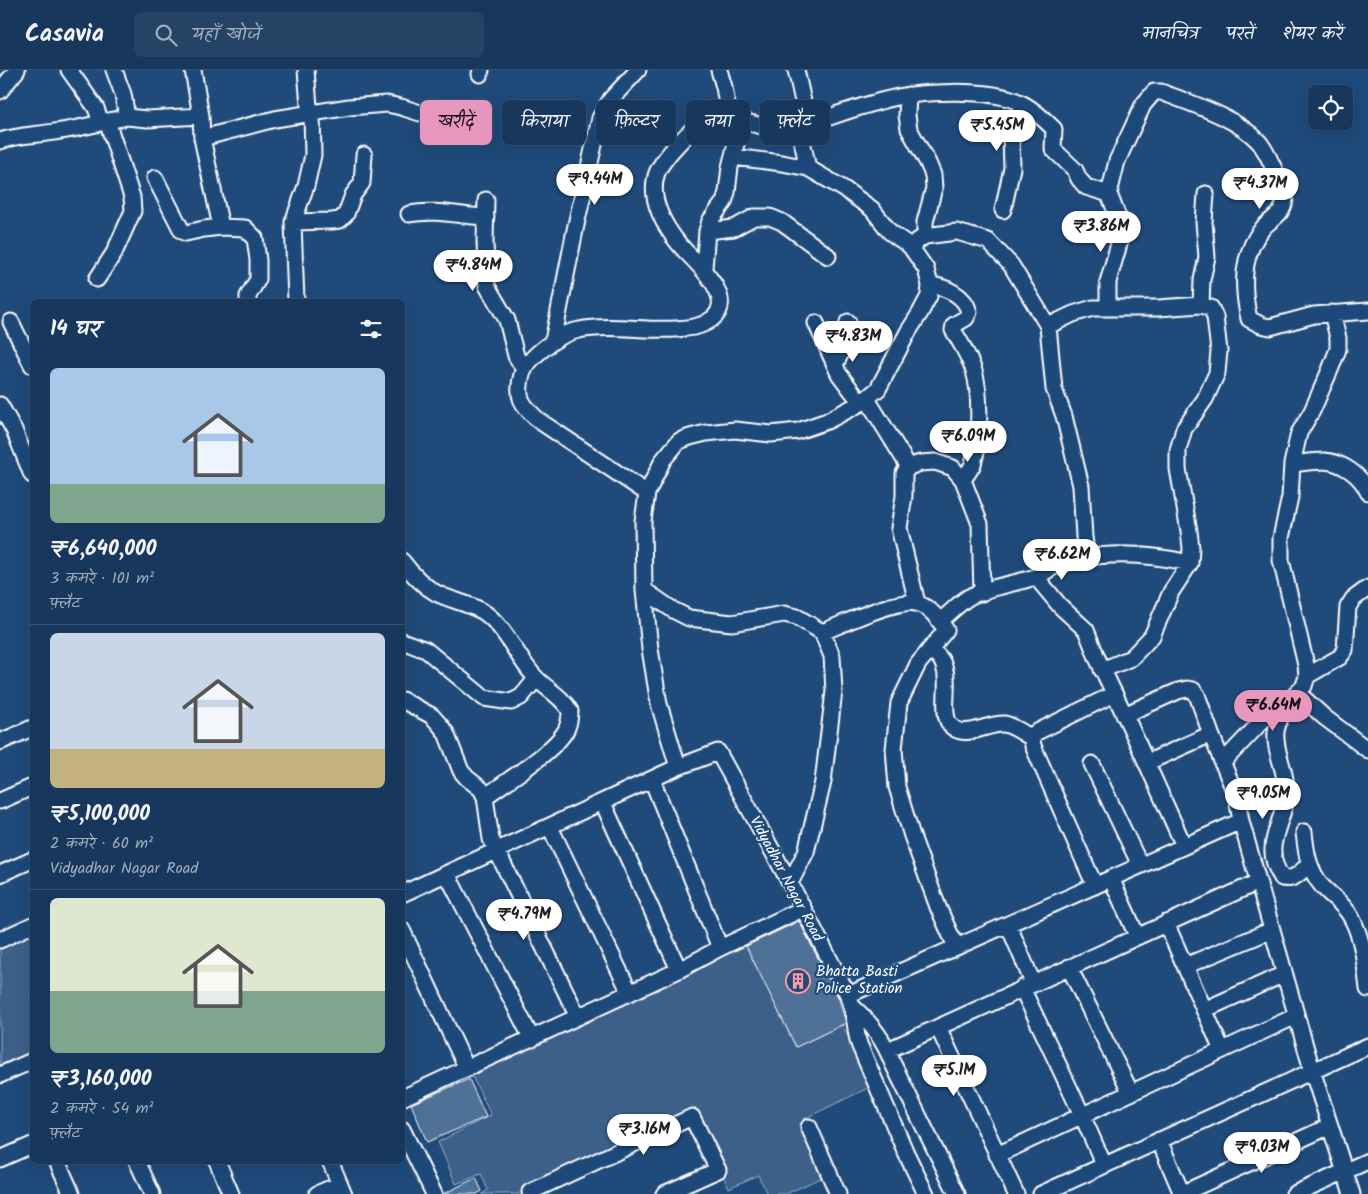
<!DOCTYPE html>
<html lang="hi">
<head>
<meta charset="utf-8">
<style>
  :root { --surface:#17385c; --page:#244365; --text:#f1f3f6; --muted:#9eacbb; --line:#365272; --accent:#e797bd }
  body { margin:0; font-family:Kalam,"Playpen Sans Deva",sans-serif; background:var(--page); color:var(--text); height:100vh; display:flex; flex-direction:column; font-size:19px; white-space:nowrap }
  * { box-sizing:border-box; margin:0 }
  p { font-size:16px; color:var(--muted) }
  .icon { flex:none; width:28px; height:28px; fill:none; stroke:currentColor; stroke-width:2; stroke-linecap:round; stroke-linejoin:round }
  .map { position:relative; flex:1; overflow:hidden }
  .details { position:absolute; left:30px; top:229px; width:375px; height:865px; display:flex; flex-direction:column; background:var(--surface); border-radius:8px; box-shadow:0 5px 20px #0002,0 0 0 1px var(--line) }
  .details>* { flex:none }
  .guide { position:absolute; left:420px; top:30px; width:475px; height:45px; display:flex; gap:10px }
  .fabs { position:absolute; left:1308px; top:15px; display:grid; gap:10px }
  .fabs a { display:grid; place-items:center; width:45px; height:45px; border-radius:8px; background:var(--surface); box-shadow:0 5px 20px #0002,0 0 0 1px var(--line); font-size:25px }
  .price { position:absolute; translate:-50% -42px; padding:0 11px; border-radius:18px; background:#fff; color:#222; font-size:16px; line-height:32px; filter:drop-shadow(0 1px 2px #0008) }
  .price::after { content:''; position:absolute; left:50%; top:30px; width:15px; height:11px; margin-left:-8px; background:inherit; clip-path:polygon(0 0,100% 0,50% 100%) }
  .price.on { background:var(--accent); color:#111 }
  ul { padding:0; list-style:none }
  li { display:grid; align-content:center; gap:10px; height:265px; padding:0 20px }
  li+li { border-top:1px solid var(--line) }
  li span { display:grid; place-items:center; height:155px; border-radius:8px; color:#555 }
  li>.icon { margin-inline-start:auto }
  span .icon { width:90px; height:90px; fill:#fffc; stroke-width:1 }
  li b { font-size:21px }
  h2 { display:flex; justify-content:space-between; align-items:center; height:60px; padding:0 20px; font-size:21px }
  .pill { padding:0 18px; border-radius:8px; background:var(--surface); box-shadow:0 5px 20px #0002,0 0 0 1px var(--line); font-size:18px; line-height:45px }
  .pill.on { background:var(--accent); color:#111 }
  header { display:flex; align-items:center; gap:30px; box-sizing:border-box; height:70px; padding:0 25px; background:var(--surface); border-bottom:1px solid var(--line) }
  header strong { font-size:24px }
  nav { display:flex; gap:28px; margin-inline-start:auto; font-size:18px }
  .search { width:350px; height:45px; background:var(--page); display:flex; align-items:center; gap:12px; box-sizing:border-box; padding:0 18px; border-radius:8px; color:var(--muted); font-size:19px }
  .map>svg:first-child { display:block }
  .green { fill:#3c618b; stroke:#9eb0c5 }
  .building { fill:#507197; stroke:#fff }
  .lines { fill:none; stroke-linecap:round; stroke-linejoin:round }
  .street-casing { stroke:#fff; stroke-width:19 }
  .street { stroke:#1f4a7a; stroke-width:15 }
  .labels { text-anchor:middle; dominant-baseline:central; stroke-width:4.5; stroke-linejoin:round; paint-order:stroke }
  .street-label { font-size:15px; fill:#fff; stroke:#1f4a7a }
  .poi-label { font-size:15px; fill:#fff; stroke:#1f4a7a; text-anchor:start }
</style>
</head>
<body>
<header>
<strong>Casavia</strong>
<div class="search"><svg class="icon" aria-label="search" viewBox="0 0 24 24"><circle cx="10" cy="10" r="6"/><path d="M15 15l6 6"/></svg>यहाँ खोजें</div>
<nav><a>मानचित्र</a><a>परतें</a><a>शेयर करें</a></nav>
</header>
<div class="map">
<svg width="1368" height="1124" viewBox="0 0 1368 1124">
  <rect width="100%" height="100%" fill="#1f4a7a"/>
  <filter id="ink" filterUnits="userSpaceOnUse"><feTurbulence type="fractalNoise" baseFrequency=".02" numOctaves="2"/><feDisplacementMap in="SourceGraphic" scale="10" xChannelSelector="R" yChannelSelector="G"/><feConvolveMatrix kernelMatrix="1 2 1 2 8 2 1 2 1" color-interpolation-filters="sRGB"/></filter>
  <g filter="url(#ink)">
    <path class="green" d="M32 864V984L0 998V879Z
      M744 871 796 977 842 955 874 1015 806 1048 831 1103 786 1124H767L758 1105 729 1118 691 1045 518 1124H482L488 1120 481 1104 456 1114 438 1072 491 1045 471 1004Z"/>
    <path class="building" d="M799 851 839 929 846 953 796 977 746 876Z
      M469 1009 486 1047 427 1072 411 1034Z
      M476 1108 482 1121 477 1124H443Z"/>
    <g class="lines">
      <defs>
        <path id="street" d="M69 0 96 38 101 53
          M193 0 201 46
          M719 0 724 17 729 46
          M796 0 808 54
          M480 4 481 0
          M0 21 17 0
          M908 25 907 45 909 59 928 93 933 105 934 118 925 152V166
          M127 47 147 49 201 46 202 68
          M799 57 808 98
          M0 71C17 65 36 65 54 62 79 59 103 52 127 47L123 24 114 0
          M155 108 182 161 186 163 204 159 221 157 245 158 255 168 258 190V209L248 226V231
          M486 130 485 172 487 216 507 250 516 286 524 299
          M1003 140 1012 98 1011 66 1023 34
          M409 144C436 139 460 146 486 147
          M293 152 332 151 340 150 346 144 353 125 362 113 364 85
          M221 157 202 68 275 49 349 37 387 34 401 37 420 43
          M707 161 734 158 754 147H770L782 152 828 186
          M910 176 925 166 957 162 988 171 1011 195 1048 256 1054 319 1064 346 1081 416 1084 467 1087 488
          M704 199 707 161 710 151 724 132 727 122 730 97 742 51
          M97 209 114 183 133 141 132 127 107 51
          M930 215C946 217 965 225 969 242L966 248 954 255 953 260C961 273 969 286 974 301 981 324 980 371 973 394 971 399 966 405 963 410
          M296 231 293 152 306 116 313 85 312 43 309 36 306 0
          M1201 235 1202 210 1207 187 1204 152 1206 124
          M1108 238V212L1123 160 1109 124 1117 91 1143 35 1154 22H1161C1192 34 1236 47 1259 72 1266 80 1271 93 1276 103 1282 114 1289 126 1282 139 1279 146 1269 151 1263 158 1241 184 1242 217 1249 249L1261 255 1270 257 1314 245 1368 241
          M11 252 32 295
          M848 252 843 279 835 295 839 304 861 333
          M816 253 835 295
          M1048 256 1073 244 1093 238H1158L1201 235 1211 238 1215 247 1219 281 1217 303 1205 329 1184 359 1178 380V399L1189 461 1191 478 1190 493 1171 522 1152 566 1131 588 1102 600
          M553 271 576 155 600 48 611 29 638 0
          M867 329 909 397
          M0 335 14 360 32 405
          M1292 394C1302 393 1314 391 1324 391 1342 392 1361 405 1368 422
          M647 423 538 350C521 334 516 327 522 304 526 293 535 285 544 278 554 270 567 262 579 260 610 254 643 261 675 259 688 258 700 258 712 249 739 227 693 191 679 174 665 157 649 130 656 106 660 90 696 52 712 47 723 44 731 48 742 51 759 56 780 60 798 57 806 56 815 52 823 49 842 43 862 36 881 31 916 21 991 17 1023 34 1034 40 1045 50 1054 59L1053 79 1075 100 1079 109 1086 117 1109 124
          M402 491C411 503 422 515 436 523 450 530 467 533 482 541 506 556 516 587 535 607 546 619 563 627 570 641 570 648 569 654 566 660 555 681 505 712 485 727
          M1036 507 1060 536 1086 560 1098 590 1130 656 1184 776
          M644 520 673 540 689 548 732 553 784 544 797 547 822 562
          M917 533 899 458 904 426V403L909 397 920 393 935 392 953 398 963 410 980 454 982 523
          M940 551C949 544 959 533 969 527 987 517 1015 514 1035 507 1041 505 1046 501 1051 498 1094 479 1145 483 1190 493
          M402 571 426 580 484 628 511 632 521 627 536 609
          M931 580C933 582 937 585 939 587 956 607 935 648 955 659 969 667 989 653 1004 654 1013 655 1024 664 1032 668
          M1307 606 1340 587 1345 580 1348 537 1353 529 1368 518
          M1298 623 1324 647 1368 680
          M402 630 432 646 440 655 446 663 461 701 467 708 481 719 485 727 491 769 578 947
          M1287 633C1284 642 1277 652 1276 662 1274 681 1286 699 1286 719 1287 752 1259 774 1282 808 1294 811 1301 802 1309 794
          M1124 645 1178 621 1187 619 1193 620 1197 625 1211 664
          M0 672 32 658
          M1146 693 1211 664 1237 728 1241 751 1312 1000 1352 1124
          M1222 693 1263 650 1287 633 1304 616 1307 606 1306 595 1281 490V468L1290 427 1292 394 1299 363 1312 341 1330 300 1338 279V268L1332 243
          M1092 694 1140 795
          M678 697 659 634 650 579 644 520 643 451 647 423 663 390 679 371 690 367 706 363 735 360 771 364 798 361 827 351 861 333 878 319 908 262 920 243 929 226 930 215 926 199 910 176 890 162 872 139 844 119 808 98 782 93 733 87
          M652 710 720 878
          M0 731 32 717
          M603 733 679 900
          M550 757 630 923
          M1304 762C1306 782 1308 799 1322 816 1332 827 1344 834 1351 847 1363 868 1365 895 1368 919
          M0 804 32 790
          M447 804 532 969
          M1111 808 1137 866
          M790 813 806 782 823 712 834 621 832 586 822 562C842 555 900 526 919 534 932 539 938 549 946 560L918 594 899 633 894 679 897 717 912 766 938 837 956 877
          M1095 816 1033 676 1032 668 1035 663 1114 624
          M402 824 678 697 718 682 790 813 848 925C856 942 854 957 859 974L906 1083 926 1124
          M1166 853 1222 980
          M1008 854 1033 913
          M402 860 467 999
          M0 870 32 855
          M1185 896 1272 860
          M1069 897 1131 1023
          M1022 918 1082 1045 1104 1095
          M848 925 1241 751
          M853 937C872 954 884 970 893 994L957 1124
          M1204 940 1284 904
          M938 957 1016 1124
          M888 980 1258 812
          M0 1005 32 991
          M402 1028 679 900 720 878 802 839
          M809 1057 838 1124
          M402 1059 434 1124
          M1159 1070 1182 1124
          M997 1085 1296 946
          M0 1089 32 1075
          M57 1091 72 1124
          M137 1091 152 1124
          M217 1091 231 1124
          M330 1091 344 1124
          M530 1122 692 1047 718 1100 664 1124
          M317 1124 340 1114
          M1041 1124 1368 976
          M1181 1124 1330 1056
          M1294 1124 1368 1091"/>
      </defs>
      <use href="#street" class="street-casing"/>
      <use href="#street" class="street"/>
    </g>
  </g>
  <defs>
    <symbol id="building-ring" viewBox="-11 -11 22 22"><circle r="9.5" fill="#1f4a7a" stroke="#ff9aa2" stroke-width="1.5"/><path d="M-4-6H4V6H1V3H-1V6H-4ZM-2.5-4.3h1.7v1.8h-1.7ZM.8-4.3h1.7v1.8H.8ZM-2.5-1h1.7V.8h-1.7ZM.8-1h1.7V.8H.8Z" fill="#ff9aa2"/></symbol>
  </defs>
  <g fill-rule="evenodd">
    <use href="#building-ring" x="784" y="897" width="28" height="28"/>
  </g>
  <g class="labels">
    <g class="street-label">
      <text transform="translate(786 809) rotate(62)">Vidyadhar Nagar Road</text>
    </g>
    <g class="poi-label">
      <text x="816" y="902">Bhatta Basti<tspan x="816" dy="17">Police Station</tspan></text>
    </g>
  </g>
</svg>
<div class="fabs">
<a><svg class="icon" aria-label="locate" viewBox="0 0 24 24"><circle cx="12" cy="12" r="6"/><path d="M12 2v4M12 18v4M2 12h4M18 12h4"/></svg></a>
</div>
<b class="price" style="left:997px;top:82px">₹5.45M</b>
<b class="price" style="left:595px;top:136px">₹9.44M</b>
<b class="price" style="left:1260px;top:140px">₹4.37M</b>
<b class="price" style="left:1101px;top:183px">₹3.86M</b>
<b class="price" style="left:473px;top:222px">₹4.84M</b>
<b class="price" style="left:853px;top:293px">₹4.83M</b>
<b class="price" style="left:968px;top:393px">₹6.09M</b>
<b class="price" style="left:1062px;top:511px">₹6.62M</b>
<b class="price on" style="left:1273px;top:662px">₹6.64M</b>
<b class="price" style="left:1263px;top:750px">₹9.05M</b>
<b class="price" style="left:524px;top:871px">₹4.79M</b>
<b class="price" style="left:954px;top:1027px">₹5.1M</b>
<b class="price" style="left:644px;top:1086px">₹3.16M</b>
<b class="price" style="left:1262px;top:1104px">₹9.03M</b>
<div class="guide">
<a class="pill on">खरीदें</a>
<a class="pill">किराया</a>
<a class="pill">फ़िल्टर</a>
<a class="pill">नया</a>
<a class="pill">फ़्लैट</a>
</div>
<section class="details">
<h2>14 घर<svg class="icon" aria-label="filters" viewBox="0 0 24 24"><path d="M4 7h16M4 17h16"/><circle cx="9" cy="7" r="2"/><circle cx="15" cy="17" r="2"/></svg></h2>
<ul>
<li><span style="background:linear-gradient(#a9c7e8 75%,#7fa58c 0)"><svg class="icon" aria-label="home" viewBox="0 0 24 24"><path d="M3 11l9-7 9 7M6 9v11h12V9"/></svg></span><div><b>₹6,640,000</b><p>3 कमरे · 101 m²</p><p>फ़्लैट</p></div></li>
<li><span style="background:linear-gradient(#c9d6e8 75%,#c2b280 0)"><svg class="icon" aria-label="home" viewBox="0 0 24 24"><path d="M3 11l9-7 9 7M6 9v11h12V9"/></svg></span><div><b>₹5,100,000</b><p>2 कमरे · 60 m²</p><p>Vidyadhar Nagar Road</p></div></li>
<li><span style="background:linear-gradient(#dfe7d0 60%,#7fa58c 0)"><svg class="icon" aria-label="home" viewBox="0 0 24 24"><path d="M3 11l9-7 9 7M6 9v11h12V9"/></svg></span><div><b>₹3,160,000</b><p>2 कमरे · 54 m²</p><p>फ़्लैट</p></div></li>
</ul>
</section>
</div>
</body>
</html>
